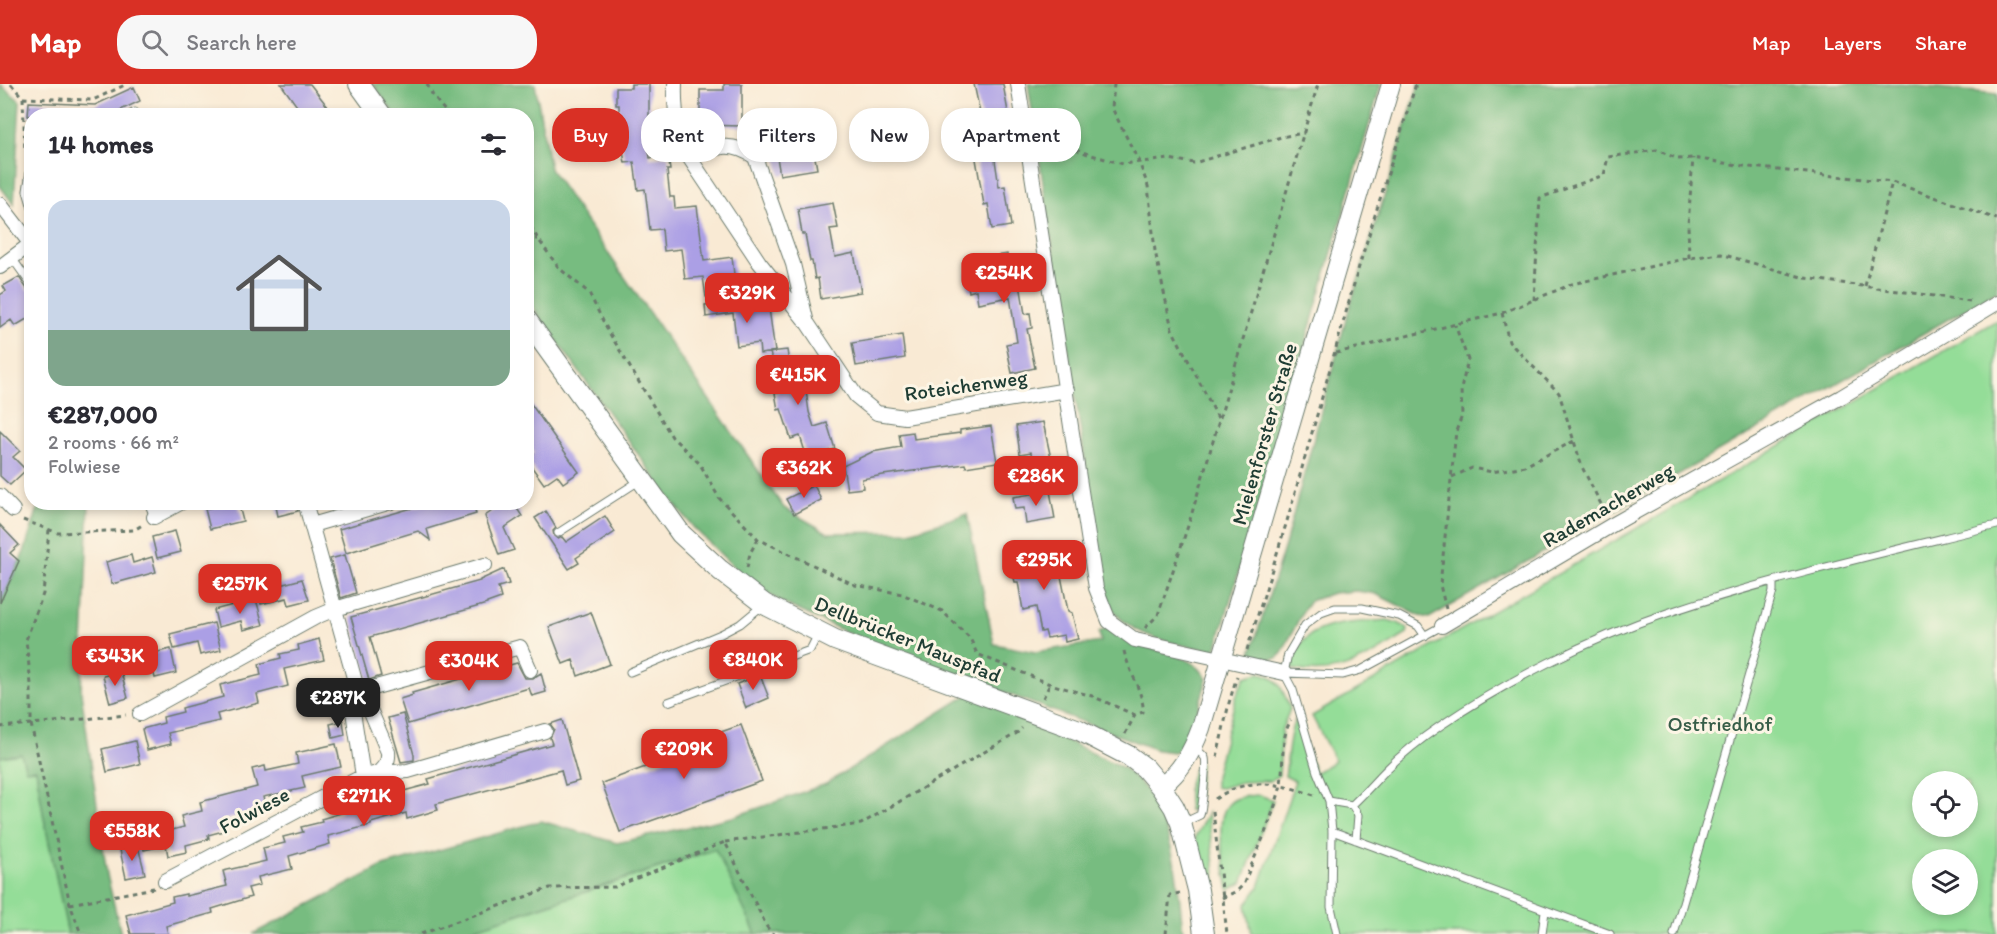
<!DOCTYPE html>
<html lang="en">
<head>
<meta charset="utf-8">
<style>
  :root { --surface:#fff; --page:#f7f7f7; --text:#2b2b33; --muted:#7c7c81; --line:#e1e1e2; --accent:#d93025 }
  body { margin:0; font-family:Itim,sans-serif; background:var(--page); color:var(--text); height:100vh; display:flex; flex-direction:column; font-size:22px; white-space:nowrap }
  * { box-sizing:border-box; margin:0 }
  p { font-size:20px; color:var(--muted) }
  .icon { flex:none; width:33px; height:33px; fill:none; stroke:currentColor; stroke-width:2; stroke-linecap:round; stroke-linejoin:round }
  .map { position:relative; flex:1; overflow:hidden }
  .drawer { position:absolute; left:24px; top:24px; width:510px; height:402px; display:flex; flex-direction:column; background:var(--surface); border-radius:24px; box-shadow:0 3px 9px #0003 }
  .drawer>* { flex:none }
  .banner { position:absolute; left:552px; top:24px; width:570px; height:54px; display:flex; gap:12px }
  .buttons { position:absolute; left:1912px; top:687px; display:grid; gap:12px }
  .buttons a { display:grid; place-items:center; width:66px; height:66px; border-radius:50%; background:var(--surface); box-shadow:0 3px 9px #0003; font-size:30px }
  .price { position:absolute; translate:-50% -51px; padding:0 14px; border-radius:12px; background:var(--accent); color:#fff; font-size:20px; line-height:39px; filter:drop-shadow(0 2px 3px #0008) }
  .price::after { content:''; position:absolute; left:50%; top:36px; width:18px; height:14px; margin-left:-9px; background:inherit; clip-path:polygon(0 0,100% 0,50% 100%) }
  .price.current { background:#222; color:#fff }
  ul { padding:0; list-style:none }
  li { display:grid; align-content:center; gap:12px; height:318px; padding:0 24px }
  li+li { border-top:2px solid var(--line) }
  li span { display:grid; place-items:center; height:186px; border-radius:18px; color:#555 }
  li>.icon { margin-inline-start:auto }
  span .icon { width:108px; height:108px; fill:#fffc; stroke-width:1 }
  li b { font-size:26px }
  h2 { display:flex; justify-content:space-between; align-items:center; height:72px; padding:0 24px; font-size:26px }
  .chip { padding:0 21px; border-radius:24px; background:var(--surface); box-shadow:0 3px 9px #0003; font-size:21px; line-height:54px }
  .chip.current { background:var(--accent); color:#fff }
  header { display:flex; align-items:center; gap:36px; box-sizing:border-box; height:84px; padding:0 30px; background:var(--accent); color:#fff }
  header strong { font-size:28px }
  nav { display:flex; gap:33px; margin-inline-start:auto; font-size:21px }
  .search { width:420px; height:54px; background:var(--page); display:flex; align-items:center; gap:15px; box-sizing:border-box; padding:0 21px; border-radius:24px; color:var(--muted); font-size:22px }
  .map>svg:first-child { display:block }
  .green { fill:#94dd98; stroke:#5a8d66; stroke-width:1.5; fill-rule:evenodd }
  .forest { fill:#77bc80; stroke:#4b7c5a; stroke-width:1.5 }
  .building { fill:#ab9fe5 }
  .lines { fill:none; stroke-linecap:round; stroke-linejoin:round }
  .service-casing { stroke:#6b7a6c; stroke-width:9 }
  .minor-casing { stroke:#6b7a6c; stroke-width:16 }
  .tertiary-casing { stroke:#6b7a6c; stroke-width:20 }
  .secondary-casing { stroke:#6b7a6c; stroke-width:22 }
  .path { stroke:#6b7a6c; stroke-width:3; stroke-dasharray:4.5 4.5; stroke-linecap:butt }
  .service { stroke:#fff; stroke-width:7 }
  .minor { stroke:#fff; stroke-width:14 }
  .tertiary { stroke:#fff; stroke-width:18 }
  .secondary { stroke:#fff; stroke-width:20 }
  .labels { text-anchor:middle; dominant-baseline:central; stroke-width:6; stroke-linejoin:round; paint-order:stroke }
  .street-label { font-size:21px; fill:#1f3d34; stroke:#fcf5e5 }
  .park-label { font-size:21px; fill:#365d48; stroke:#fcf5e5 }
</style>
</head>
<body>
<header>
<strong>Map</strong>
<div class="search"><svg class="icon" aria-label="search" viewBox="0 0 24 24"><circle cx="10" cy="10" r="6"/><path d="M15 15l6 6"/></svg>Search here</div>
<nav><a>Map</a><a>Layers</a><a>Share</a></nav>
</header>
<div class="map">
<svg width="1997" height="850" viewBox="0 0 1997 850">
  <rect width="100%" height="100%" fill="#fcf5e5"/>
  <filter id="ink" filterUnits="userSpaceOnUse"><feTurbulence type="fractalNoise" baseFrequency=".0167" numOctaves="2"/><feDisplacementMap in="SourceGraphic" scale="12" xChannelSelector="R" yChannelSelector="G"/><feConvolveMatrix kernelMatrix="1 2 1 2 8 2 1 2 1" color-interpolation-filters="sRGB"/></filter>
  <filter id="wash" filterUnits="userSpaceOnUse"><feTurbulence type="fractalNoise" baseFrequency=".008" numOctaves="4" result="noise"/><feDisplacementMap in="SourceGraphic" scale="24" xChannelSelector="R" yChannelSelector="G"/><feGaussianBlur stdDeviation="1.35" result="paint"/><feColorMatrix in="noise" values="0 0 0 0 0 0 0 0 0 0 0 0 0 0 0 0 0 1.4 0 .05"/><feComposite in="paint" operator="in"/></filter>
  <g filter="url(#wash)">
    <rect width="100%" height="100%" fill="#f9ead4"/>
    <path class="green" d="M1997 236V850H1252L1246 821 1259 803 1295 697 1285 692C1288 675 1288 650 1295 636L1315 689 1335 677 1312 632ZM1923 698H1968V742H1923ZM1923 776H1968V820H1923Z
      M1387 536 1398 539 1408 545 1407 550C1367 574 1341 595 1292 585 1295 536 1351 539 1387 536Z
      M1259 589C1279 591 1284 609 1290 625L1282 645 1279 691 1270 697 1242 698 1221 704 1215 703V692L1237 610 1245 593Z
      M21 669 36 685 44 734 68 850H0V673Z
      M1197 679H1200L1197 719 1194 725 1189 727C1186 708 1188 696 1197 679Z
      M1259 711 1273 716 1242 799 1229 806C1226 786 1213 736 1228 721 1235 712 1249 712 1259 711Z
      M1208 729 1216 799H1206L1195 753Z
      M716 765 756 850H458Z"/>
    <path class="forest" d="M0 0 20 17 14 121 0 102Z
      M373 0H535L550 85 784 424 828 449 910 448 967 430 994 560 1035 568 1101 558 1099 548 1112 542C1121 548 1130 556 1141 560 1163 569 1195 571 1207 595L1187 661 1174 668 1157 666 857 553 783 519 748 497 694 444 668 412 527 215 526 32 395 31Z
      M1028 0H1381L1217 562 1213 566C1182 562 1134 554 1114 527 1109 520 1107 510 1104 501Z
      M1419 0H1898L1997 10V207L1429 534 1420 532 1376 510 1357 507 1333 509 1310 517 1303 527 1282 569 1277 574 1248 578 1285 461 1346 235Z
      M40 418 89 419 81 608 107 791 121 850H68L44 734 36 685 26 686 21 670 0 673V520L24 468Z
      M969 610 1124 684C1130 690 1138 696 1144 703 1174 744 1179 801 1183 850H756L715 765 458 850H253L383 782 541 737 617 759 733 733 826 700Z"/>
    <g id="blocks">
      <path class="building" d="M281 0H310L335 32H304Z
        M631 0H649V44H646L650 74 668 71 670 86H667L670 113H674L675 124 697 122 704 177 732 173 736 208 706 213 703 193 685 195 681 165 664 167 662 145 650 146 645 105 638 106 634 78 625 79 619 44V21H616V4H631Z
        M724 0H742V42L700 41V6H724Z
        M974 0H1003L1008 28 1002 29 1006 55 998 57 1000 66 994 67 995 76 999 103 1005 102 1011 142 992 145 988 120 984 121 969 35 981 33Z
        M134 3 140 17 108 32H28L29 18 95 21Z
        M812 56 817 85 780 91 775 62Z
        M833 119 838 144 830 145 835 173 854 169 861 208 821 215 818 194 815 195 812 177H810L805 150H802L798 125Z
        M1007 170 1011 195 1019 194 1025 230 1030 229 1032 244 1027 245 1035 284 1012 289 1006 260 1017 258 1010 213 978 219 976 206 969 208 966 189 973 187 971 176Z
        M19 193 27 205 32 208V232L15 242 11 236 0 244V211L6 207 3 202Z
        M742 216 744 227 769 224 775 268 760 270 759 259 737 262 733 229 706 233 705 221Z
        M902 251 905 274 856 282 852 259Z
        M787 266 789 279 802 277 809 328 814 343 827 339 835 365 807 374 800 352 791 355 781 325 778 326 775 309H778L770 268Z
        M526 313 579 388 563 399 557 391 544 400 526 375 534 369 526 358Z
        M1043 338 1052 379 1034 382 1031 368 1020 370 1016 342Z
        M991 342 997 378 966 383 965 380 883 391 862 395 863 404 847 406 843 382 872 368 901 363 899 350 913 348 914 355 960 349V346Z
        M0 347 20 367 13 373 26 386 10 401 0 392Z
        M814 401 821 416 794 430 786 415Z
        M1050 407 1055 435 1026 440 1024 424 1015 425 1013 413Z
        M232 418H238L243 437 210 445 205 425Z
        M275 418H296L298 427 278 432Z
        M433 418H473L476 430 427 445 430 456 418 447 346 469 339 445Z
        M514 420 522 432 504 444 514 466 499 471 485 432 498 423 499 425 505 421 508 424Z
        M546 427 556 444 553 447 554 452 558 455 562 453 566 458 605 432 615 448 576 474 579 479 569 485 535 434Z
        M0 441 19 461 10 469 19 477 0 519Z
        M175 447 181 468 157 474 152 453Z
        M1055 462 1068 527 1072 529 1078 555 1065 558 1064 551 1047 554 1045 547 1041 548 1036 523 1023 526 1018 498H1015L1009 472Z
        M131 471 133 479 152 473 156 488 112 500 106 478Z
        M345 471 356 509 341 514 330 475Z
        M504 485 509 500 498 503 501 514 487 519V520L370 553 381 592 369 596 351 533 480 497V496Z
        M302 495 309 516 289 521 287 514 261 520 258 507Z
        M256 515 263 541 243 546 241 537 218 543 214 526Z
        M591 528 610 580 578 592 573 576 563 580 549 543Z
        M214 539 221 566 200 571 197 559 174 565 170 550Z
        M319 555 324 576 284 585 288 602 257 610 259 619 217 630 219 637 168 649 171 660 147 666 142 645 164 639 163 633 183 628 182 624 223 613 220 601 261 591 259 580 281 574 280 570 299 566 298 561Z
        M171 565 176 589 155 594 149 570Z
        M517 579 525 594H533L541 589 546 608 532 612 529 604 408 640 400 615 413 611 412 609Z
        M121 588 128 614 110 619 103 592Z
        M760 591 769 614 746 624 737 600Z
        M403 630 414 671V676L401 678 388 634Z
        M562 636 579 697 565 701 561 686 436 720 438 726 407 735 406 729 371 739V741L328 752 330 760 289 772 292 785 258 793 260 801 248 804 251 813 212 825 213 829 166 842 168 850H131L126 831 173 818 172 813 186 810V812L227 802 223 787 266 777 263 764 285 759 283 753 303 748 301 743 322 738 321 735 341 729 340 724 430 700 428 695 552 660 550 654 554 645 550 640Z
        M343 637 345 651 333 654 330 640Z
        M741 641 762 697 620 748 602 699 697 664 695 657Z
        M135 657 140 680 107 688 102 665Z
        M336 660 341 683 302 692 305 704 263 713 266 725 225 736 227 746 208 751 209 755 186 761 187 768 168 772 166 761 144 766 141 754 184 743 181 732 202 727 200 718 257 703 252 685 265 682 266 687 298 680 296 669Z
        M138 762 145 790 126 794 120 766Z"/>
    </g>
  </g>
  <g filter="url(#ink)">
    <use href="#blocks" fill-opacity="0" stroke="#6b7a6c" stroke-width="1.5"/>
    <g class="lines">
      <defs>
        <path id="service" d="M128 32 135 28
          M32 74 27 107 32 124
          M12 174 32 202
          M148 418 154 433
          M558 449 639 397
          M630 588 721 550 740 540 763 521
          M1284 589 1343 591 1361 586 1442 542
          M668 618 810 566 818 550
          M1329 717 1352 721C1365 709 1375 697 1387 685 1403 669 1421 655 1440 642 1508 596 1589 555 1667 529 1775 493 1887 468 1997 441
          M1352 721 1358 731 1356 756
          M1183 739 1200 731C1202 727 1207 679 1205 674 1203 670 1198 667 1194 664
          M1332 747 1610 850
          M1337 850 1331 823 1332 747 1329 717 1317 688 1293 606 1284 589 1288 570 1305 541 1321 529 1335 524H1362L1399 532 1418 542 1425 552
          M1542 850 1545 827
          M1674 850 1773 507V497"/>
        <path id="minor" d="M675 0C674 26 677 50 689 73L759 178 808 240 856 312 877 329 905 333 1067 306
          M1018 0 1096 504 1109 537 1135 556 1284 589
          M689 73C716 63 730 56 755 73L793 180 806 235
          M0 120 30 159
          M0 183 32 159
          M0 412 13 426
          M305 418 358 608 366 616 388 668C389 678 385 682 378 689
          M154 433 182 418
          M312 441 391 418
          M1442 542 1612 441 1841 313 1997 219
          M358 608 520 563 530 586
          M358 608 352 621 363 692
          M140 630 316 533 335 525 485 481
          M165 797 363 692 378 689 408 687 545 647"/>
        <path id="tertiary" d="M1161 703C1182 686 1192 668 1201 644L1391 0"/>
        <path id="secondary" d="M359 0 382 32
          M526 235 681 450 720 486 764 520 835 556 1079 646 1129 672 1145 684 1161 703 1174 723 1181 739 1198 806 1204 850"/>
      </defs>
      <use href="#service" class="service-casing"/>
      <use href="#minor" class="minor-casing"/>
      <use href="#tertiary" class="tertiary-casing"/>
      <use href="#secondary" class="secondary-casing"/>
      <path class="path" d="M11 0 23 14 25 66
        M427 0 433 12 449 32
        M1114 0 1112 24 1139 78 1148 102 1155 167 1172 245 1218 334
        M23 14 93 16 127 0
        M1041 55 1066 61 1088 70 1123 80 1169 75 1194 79 1281 53 1304 49
        M526 135 538 155 559 184 589 209 607 245 672 353 700 380 719 414 758 455 855 501 902 510 942 527 970 554 977 570 1050 600 1092 612 1135 631
        M526 155H538
        M1689 174 1688 141 1693 74
        M1865 202 1892 98
        M1534 216 1540 114 1604 91 1608 73 1657 66 1678 75 1693 74 1750 83 1892 98 1997 135
        M1502 229 1509 258 1559 309 1582 383 1606 430
        M1336 269 1502 229 1572 200 1689 174 1721 170 1805 194 1970 217
        M1452 393 1472 384 1492 388 1525 382 1574 357
        M23 436 58 449 134 446 144 440
        M49 446 43 510 26 556 31 600V640L70 820 81 850
        M747 484 750 469 758 455
        M1446 525 1440 501 1456 347 1462 332 1461 305 1468 276 1455 241
        M1145 544 1158 531 1189 439 1318 0
        M1247 566 1287 437 1360 179 1416 0
        M1124 567C1128 585 1145 612 1143 628L1135 631 1125 650
        M1043 614 1050 600
        M0 643 126 631
        M1217 673 1229 619 1237 592
        M1215 715C1248 692 1278 699 1314 711
        M1213 727 1227 850
        M725 758 861 740 1017 649 1022 644
        M1222 814 1237 807 1243 801C1256 770 1271 738 1280 705 1285 682 1279 656 1291 636
        M70 820 154 804
        M421 850 550 804 615 803 725 758 767 843 773 850
        M1166 850 1170 811 1180 809"/>
      <use href="#service" class="service"/>
      <use href="#minor" class="minor"/>
      <use href="#tertiary" class="tertiary"/>
      <use href="#secondary" class="secondary"/>
    </g>
  </g>
  <g class="labels">
    <g class="street-label">
      <text transform="translate(966 301) rotate(-8)">Roteichenweg</text>
      <text transform="translate(1264 350) rotate(-74)">Mielenforster Straße</text>
      <text transform="translate(1608 421) rotate(-30)">Rademacherweg</text>
      <text transform="translate(908 555) rotate(22)">Dellbrücker Mauspfad</text>
      <text transform="translate(254 726) rotate(-28)">Folwiese</text>
    </g>
    <g class="park-label">
      <text x="1720" y="639">Ostfriedhof</text>
    </g>
  </g>
</svg>
<div class="buttons">
<a><svg class="icon" aria-label="locate" viewBox="0 0 24 24"><circle cx="12" cy="12" r="6"/><path d="M12 2v4M12 18v4M2 12h4M18 12h4"/></svg></a>
<a><svg class="icon" aria-label="layers" viewBox="0 0 24 24"><path d="M12 4l9 5-9 5-9-5zM3 14l9 5 9-5"/></svg></a>
</div>
<b class="price" style="left:1004px;top:220px">€254K</b>
<b class="price" style="left:747px;top:240px">€329K</b>
<b class="price" style="left:798px;top:322px">€415K</b>
<b class="price" style="left:804px;top:415px">€362K</b>
<b class="price" style="left:1036px;top:423px">€286K</b>
<b class="price" style="left:1044px;top:507px">€295K</b>
<b class="price" style="left:240px;top:531px">€257K</b>
<b class="price" style="left:115px;top:603px">€343K</b>
<b class="price" style="left:753px;top:607px">€840K</b>
<b class="price" style="left:469px;top:608px">€304K</b>
<b class="price current" style="left:338px;top:645px">€287K</b>
<b class="price" style="left:684px;top:696px">€209K</b>
<b class="price" style="left:364px;top:743px">€271K</b>
<b class="price" style="left:132px;top:778px">€558K</b>
<div class="banner">
<a class="chip current">Buy</a>
<a class="chip">Rent</a>
<a class="chip">Filters</a>
<a class="chip">New</a>
<a class="chip">Apartment</a>
</div>
<section class="drawer">
<h2>14 homes<svg class="icon" aria-label="filters" viewBox="0 0 24 24"><path d="M4 7h16M4 17h16"/><circle cx="9" cy="7" r="2"/><circle cx="15" cy="17" r="2"/></svg></h2>
<ul>
<li><span style="background:linear-gradient(#c9d6e8 70%,#7fa58c 0)"><svg class="icon" aria-label="home" viewBox="0 0 24 24"><path d="M3 11l9-7 9 7M6 9v11h12V9"/></svg></span><div><b>€287,000</b><p>2 rooms · 66 m²</p><p>Folwiese</p></div></li>
</ul>
</section>
</div>
</body>
</html>
